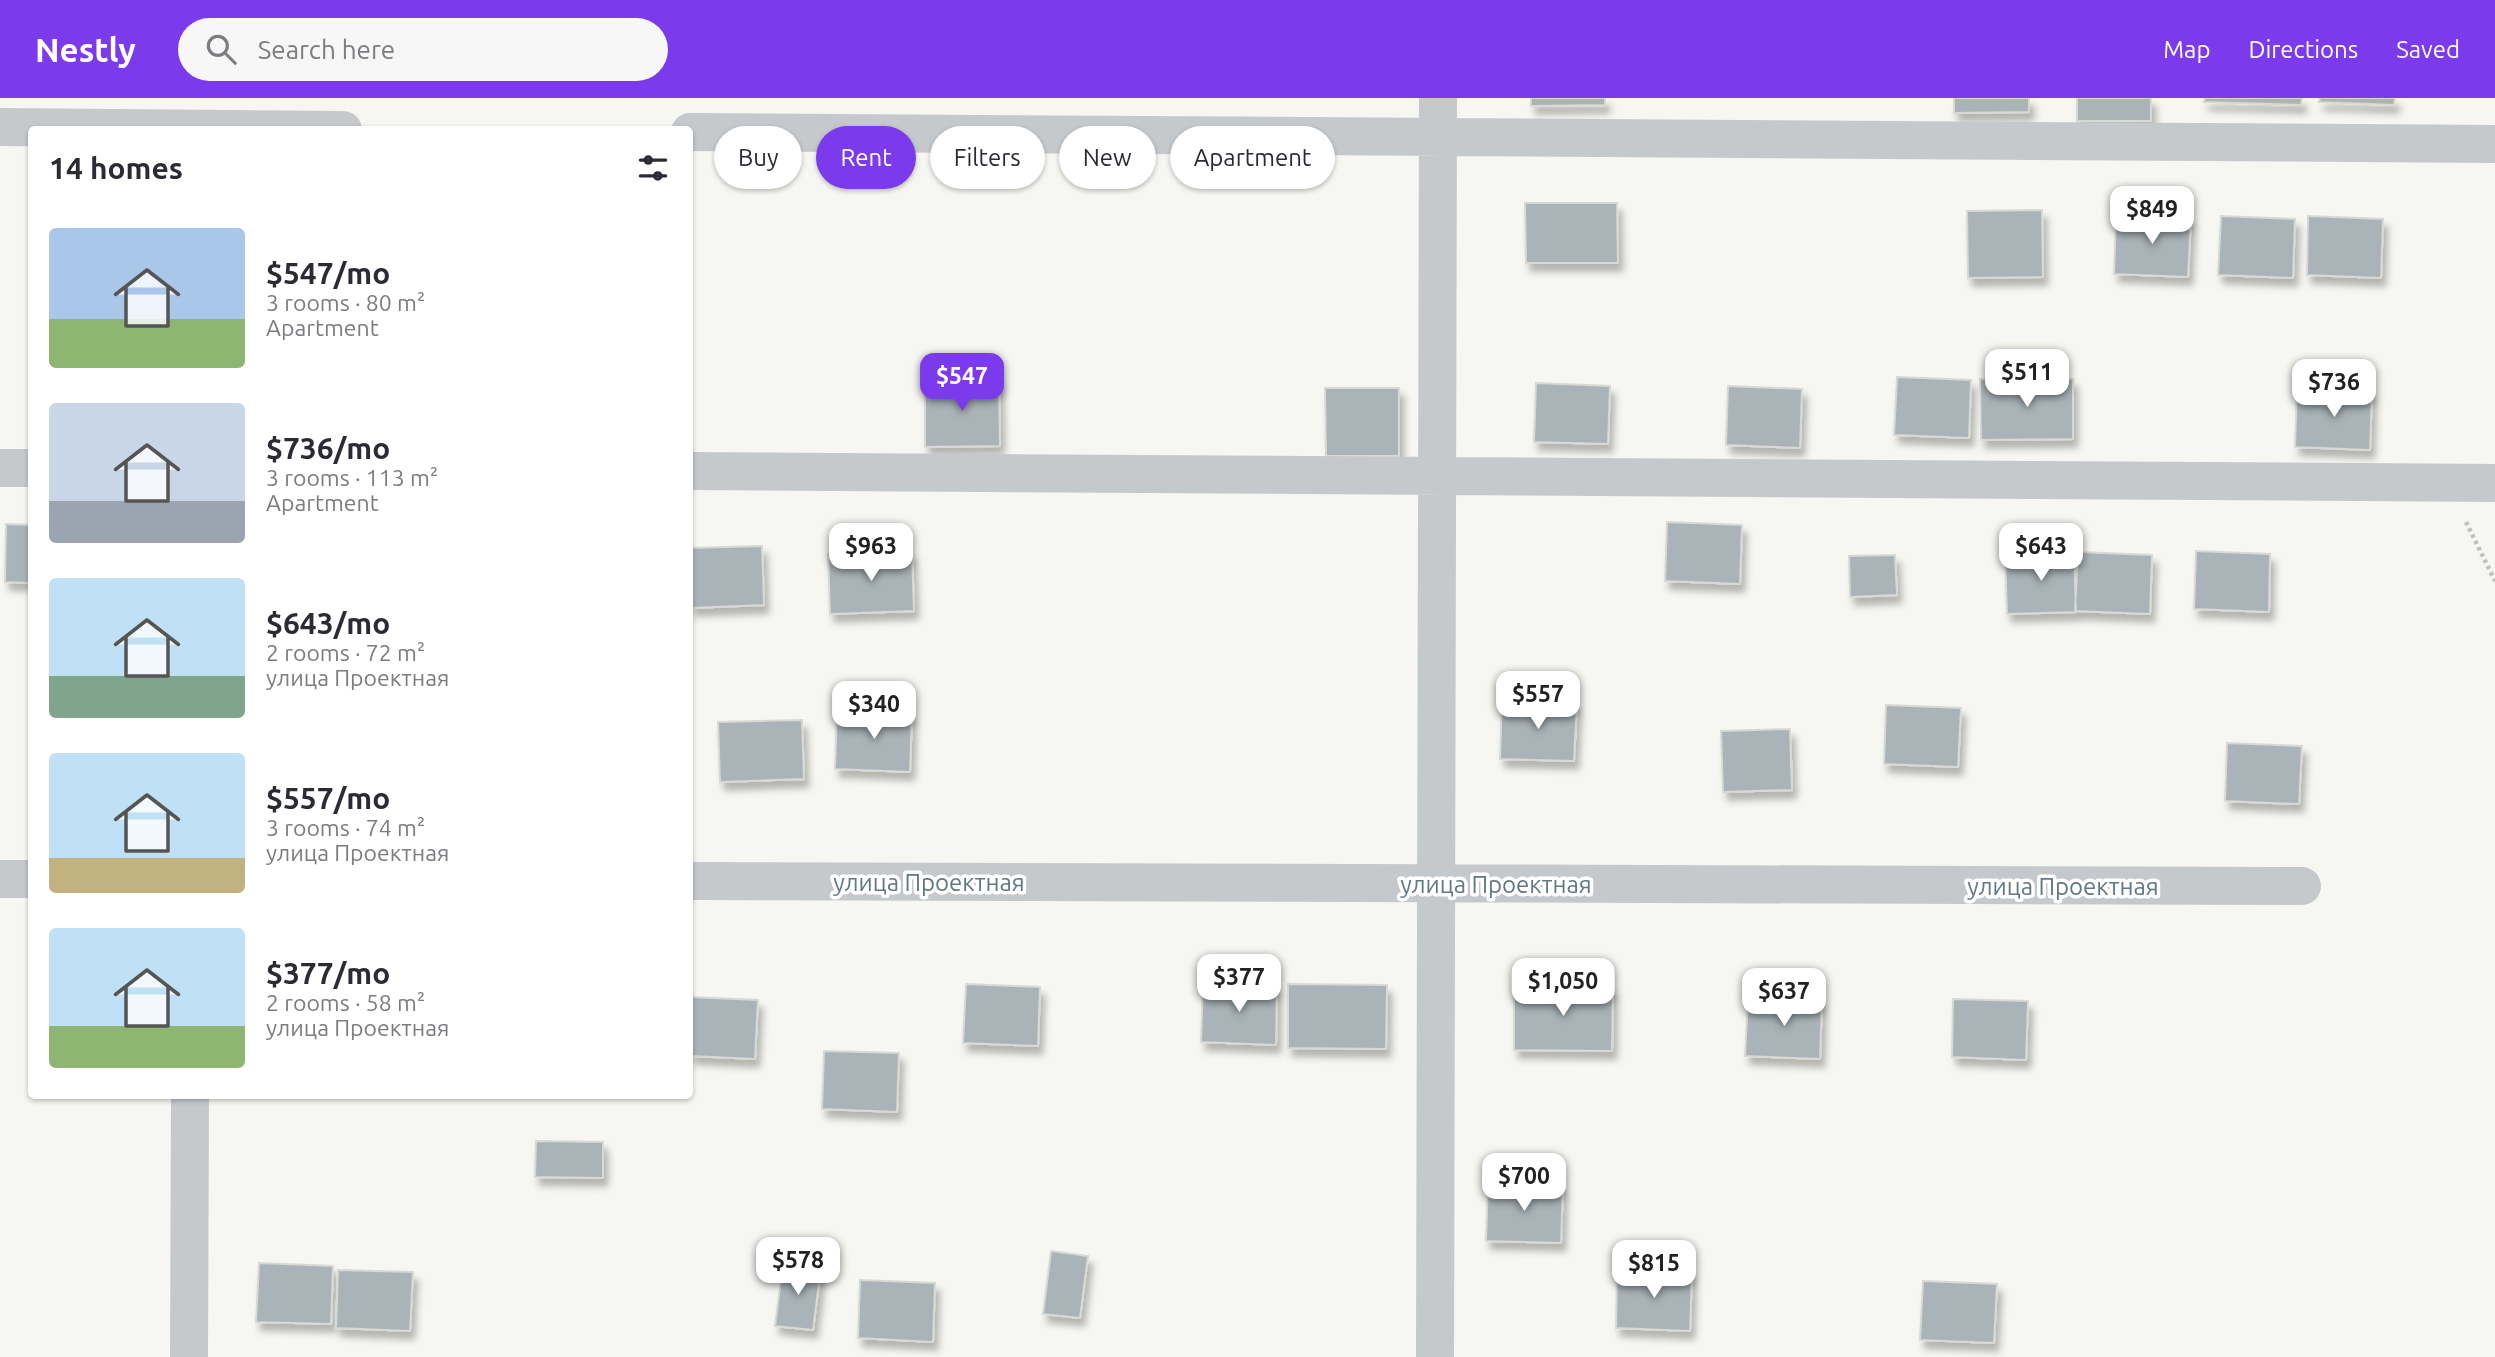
<!DOCTYPE html>
<html lang="en">
<head>
<meta charset="utf-8">
<style>
  :root { --surface:#fff; --page:#f7f7f7; --text:#2b2b33; --muted:#7c7c81; --accent:#7c3aed }
  body { margin:0; font-family:Ubuntu,sans-serif; background:var(--page); color:var(--text); height:100vh; display:flex; flex-direction:column; font-size:26px; white-space:nowrap }
  * { box-sizing:border-box; margin:0 }
  p { font-size:23px; color:var(--muted) }
  .icon { flex:none; width:38px; height:38px; fill:none; stroke:currentColor; stroke-width:2; stroke-linecap:round; stroke-linejoin:round }
  .map { position:relative; flex:1; overflow:hidden }
  .drawer { position:absolute; left:28px; top:28px; width:665px; height:973px; display:flex; flex-direction:column; background:var(--surface); border-radius:7px; box-shadow:0 2px 5px #0004 }
  .drawer>* { flex:none }
  .top-card { position:absolute; left:714px; top:28px; width:665px; height:63px; display:flex; gap:14px }
  .price { position:absolute; translate:-50% -60px; padding:0 16px; border-radius:14px; background:#fff; color:#222; font-size:23px; line-height:46px; filter:drop-shadow(0 2px 4px #0008) }
  .price::after { content:''; position:absolute; left:50%; top:42px; width:21px; height:16px; margin-left:-10px; background:inherit; clip-path:polygon(0 0,100% 0,50% 100%) }
  .price.active { background:var(--accent); color:#fff }
  ul { padding:0; list-style:none }
  li { display:flex; align-items:center; gap:21px; height:175px; padding:0 21px }
  li span { display:grid; place-items:center; flex:none; width:196px; height:140px; border-radius:7px; color:#555 }
  li>.icon { margin-inline-start:auto }
  span .icon { width:84px; height:84px; fill:#fffc; stroke-width:1 }
  li b { font-size:30px }
  h2 { display:flex; justify-content:space-between; align-items:center; height:84px; padding:0 21px; font-size:30px }
  .tag { padding:0 24px; border-radius:32px; background:var(--surface); box-shadow:0 2px 5px #0004; font-size:24px; line-height:63px }
  .tag.active { background:var(--accent); color:#fff }
  header { display:flex; align-items:center; gap:42px; box-sizing:border-box; height:98px; padding:0 35px; background:var(--accent); color:#fff }
  header strong { font-size:33px }
  nav { display:flex; gap:38px; margin-inline-start:auto; font-size:24px }
  .search { width:490px; height:63px; background:var(--page); display:flex; align-items:center; gap:18px; box-sizing:border-box; padding:0 24px; border-radius:38px; color:var(--muted); font-size:26px }
  .map>svg:first-child { display:block }
  .building { fill:#aab3b8; stroke:#d8d8d5; stroke-width:2; filter:url(#shadow) }
  .lines { fill:none; stroke-linecap:round; stroke-linejoin:round }
  .path { stroke:#bfc1c3; stroke-width:4.5; stroke-dasharray:3.5 3.5; stroke-linecap:butt }
  .street { stroke:#c5c9cc; stroke-width:38 }
  .labels { text-anchor:middle; dominant-baseline:central; stroke-width:7; stroke-linejoin:round; paint-order:stroke }
  .street-label { font-size:24px; fill:#637785; stroke:#fff }
</style>
</head>
<body>
<header>
<strong>Nestly</strong>
<div class="search"><svg class="icon" aria-label="search" viewBox="0 0 24 24"><circle cx="10" cy="10" r="6"/><path d="M15 15l6 6"/></svg>Search here</div>
<nav><a>Map</a><a>Directions</a><a>Saved</a></nav>
</header>
<div class="map">
<svg width="2495" height="1259" viewBox="0 0 2495 1259">
  <defs>
    <filter id="shadow"><feDropShadow dx="4.5" dy="8" stdDeviation="3.5" flood-color="#0004"/></filter>
  </defs>
  <rect width="100%" height="100%" fill="#f6f6f2"/>
  <path class="building" d="M1531 0H1605V7L1531 8Z
    M1954 0H2029V14L1954 15Z
    M2077 0H2151V23H2077Z
    M2205 0H2302L2301 7 2204 4Z
    M2320 0H2395L2394 7 2319 4Z
    M1525 105H1617L1618 165H1526Z
    M2042 112 2043 179 1968 180 1967 113Z
    M2116 118 2191 120 2188 179 2114 176Z
    M2221 118 2295 121 2293 180 2218 177Z
    M2308 118 2383 121 2381 180 2307 177Z
    M1897 279 1971 282 1969 340 1894 337Z
    M925 281H999L1000 348 925 349Z
    M1980 281H2073V341L1981 342Z
    M1536 285 1610 288 1608 346 1534 344Z
    M1728 288 1802 291 1800 350 1726 347Z
    M1325 290H1399V358H1326Z
    M2297 290 2372 293 2370 352 2295 349Z
    M1667 424 1742 427 1740 486 1665 483Z
    M6 426 32 427V485L5 484Z
    M762 448 764 507 690 510V450Z
    M2074 453 2076 514 2007 516 2005 456Z
    M2196 453 2270 456 2269 514 2194 511Z
    M912 454 914 513 830 516 828 456Z
    M2078 454 2152 457 2150 516 2075 513Z
    M1895 457 1897 497 1850 499 1849 458Z
    M1502 602 1577 605 1574 663 1500 661Z
    M1886 607 1961 610 1958 669 1884 666Z
    M837 612 912 615 910 674 835 671Z
    M802 622 804 681 720 684 718 624Z
    M1790 631 1792 692 1723 694 1721 633Z
    M2227 645 2302 648 2299 706 2225 703Z
    M1203 885 1277 888 1276 947 1201 944Z
    M966 886 1040 889 1038 948 963 945Z
    M1288 886 1387 887 1386 951 1288 950Z
    M1514 888 1613 889 1612 953 1514 952Z
    M690 899 758 902 755 961 690 958Z
    M1748 900 1822 902 1820 961 1745 958Z
    M1953 901 2028 903 2026 962 1952 959Z
    M824 953 899 955 897 1014 822 1011Z
    M536 1043 603 1044V1080L535 1079Z
    M1488 1084 1563 1087 1561 1145 1486 1143Z
    M1051 1153 1088 1158 1080 1220 1043 1216Z
    M259 1165 333 1168 331 1226 256 1224Z
    M783 1165 821 1170 813 1232 775 1228Z
    M1617 1171 1692 1174 1690 1233 1616 1230Z
    M338 1172 413 1174 410 1233 336 1230Z
    M860 1182 935 1185 933 1244 858 1240Z
    M1923 1183 1997 1186 1994 1245 1920 1242Z"/>
  <g class="lines">
    <path class="path" d="M2466 424 2495 483"/>
    <path class="street" d="M0 29 343 32
      M690 34 2495 46
      M0 370H32
      M690 373 2495 385
      M0 781H32
      M690 783 2302 788
      M189 1259 190 998
      M1435 1259 1438 0"/>
  </g>
  <g class="labels">
    <g class="street-label">
      <text x="929" y="784">улица Проектная</text>
      <text x="1496" y="786">улица Проектная</text>
      <text x="2063" y="788">улица Проектная</text>
    </g>
  </g>
</svg>
<b class="price" style="left:2152px;top:148px">$849</b>
<b class="price" style="left:2027px;top:311px">$511</b>
<b class="price active" style="left:962px;top:315px">$547</b>
<b class="price" style="left:2334px;top:321px">$736</b>
<b class="price" style="left:871px;top:485px">$963</b>
<b class="price" style="left:2041px;top:485px">$643</b>
<b class="price" style="left:1538px;top:633px">$557</b>
<b class="price" style="left:874px;top:643px">$340</b>
<b class="price" style="left:1239px;top:916px">$377</b>
<b class="price" style="left:1563px;top:920px">$1,050</b>
<b class="price" style="left:1784px;top:930px">$637</b>
<b class="price" style="left:1524px;top:1115px">$700</b>
<b class="price" style="left:798px;top:1199px">$578</b>
<b class="price" style="left:1654px;top:1202px">$815</b>
<div class="top-card">
<a class="tag">Buy</a>
<a class="tag active">Rent</a>
<a class="tag">Filters</a>
<a class="tag">New</a>
<a class="tag">Apartment</a>
</div>
<section class="drawer">
<h2>14 homes<svg class="icon" aria-label="filters" viewBox="0 0 24 24"><path d="M4 7h16M4 17h16"/><circle cx="9" cy="7" r="2"/><circle cx="15" cy="17" r="2"/></svg></h2>
<ul>
<li><span style="background:linear-gradient(#a9c7e8 65%,#8fb573 0)"><svg class="icon" aria-label="home" viewBox="0 0 24 24"><path d="M3 11l9-7 9 7M6 9v11h12V9"/></svg></span><div><b>$547/mo</b><p>3 rooms · 80 m²</p><p>Apartment</p></div></li>
<li><span style="background:linear-gradient(#c9d6e8 70%,#9aa5b1 0)"><svg class="icon" aria-label="home" viewBox="0 0 24 24"><path d="M3 11l9-7 9 7M6 9v11h12V9"/></svg></span><div><b>$736/mo</b><p>3 rooms · 113 m²</p><p>Apartment</p></div></li>
<li><span style="background:linear-gradient(#bfe0f5 70%,#7fa58c 0)"><svg class="icon" aria-label="home" viewBox="0 0 24 24"><path d="M3 11l9-7 9 7M6 9v11h12V9"/></svg></span><div><b>$643/mo</b><p>2 rooms · 72 m²</p><p>улица Проектная</p></div></li>
<li><span style="background:linear-gradient(#bfe0f5 75%,#c2b280 0)"><svg class="icon" aria-label="home" viewBox="0 0 24 24"><path d="M3 11l9-7 9 7M6 9v11h12V9"/></svg></span><div><b>$557/mo</b><p>3 rooms · 74 m²</p><p>улица Проектная</p></div></li>
<li><span style="background:linear-gradient(#bfe0f5 70%,#8fb573 0)"><svg class="icon" aria-label="home" viewBox="0 0 24 24"><path d="M3 11l9-7 9 7M6 9v11h12V9"/></svg></span><div><b>$377/mo</b><p>2 rooms · 58 m²</p><p>улица Проектная</p></div></li>
</ul>
</section>
</div>
</body>
</html>
